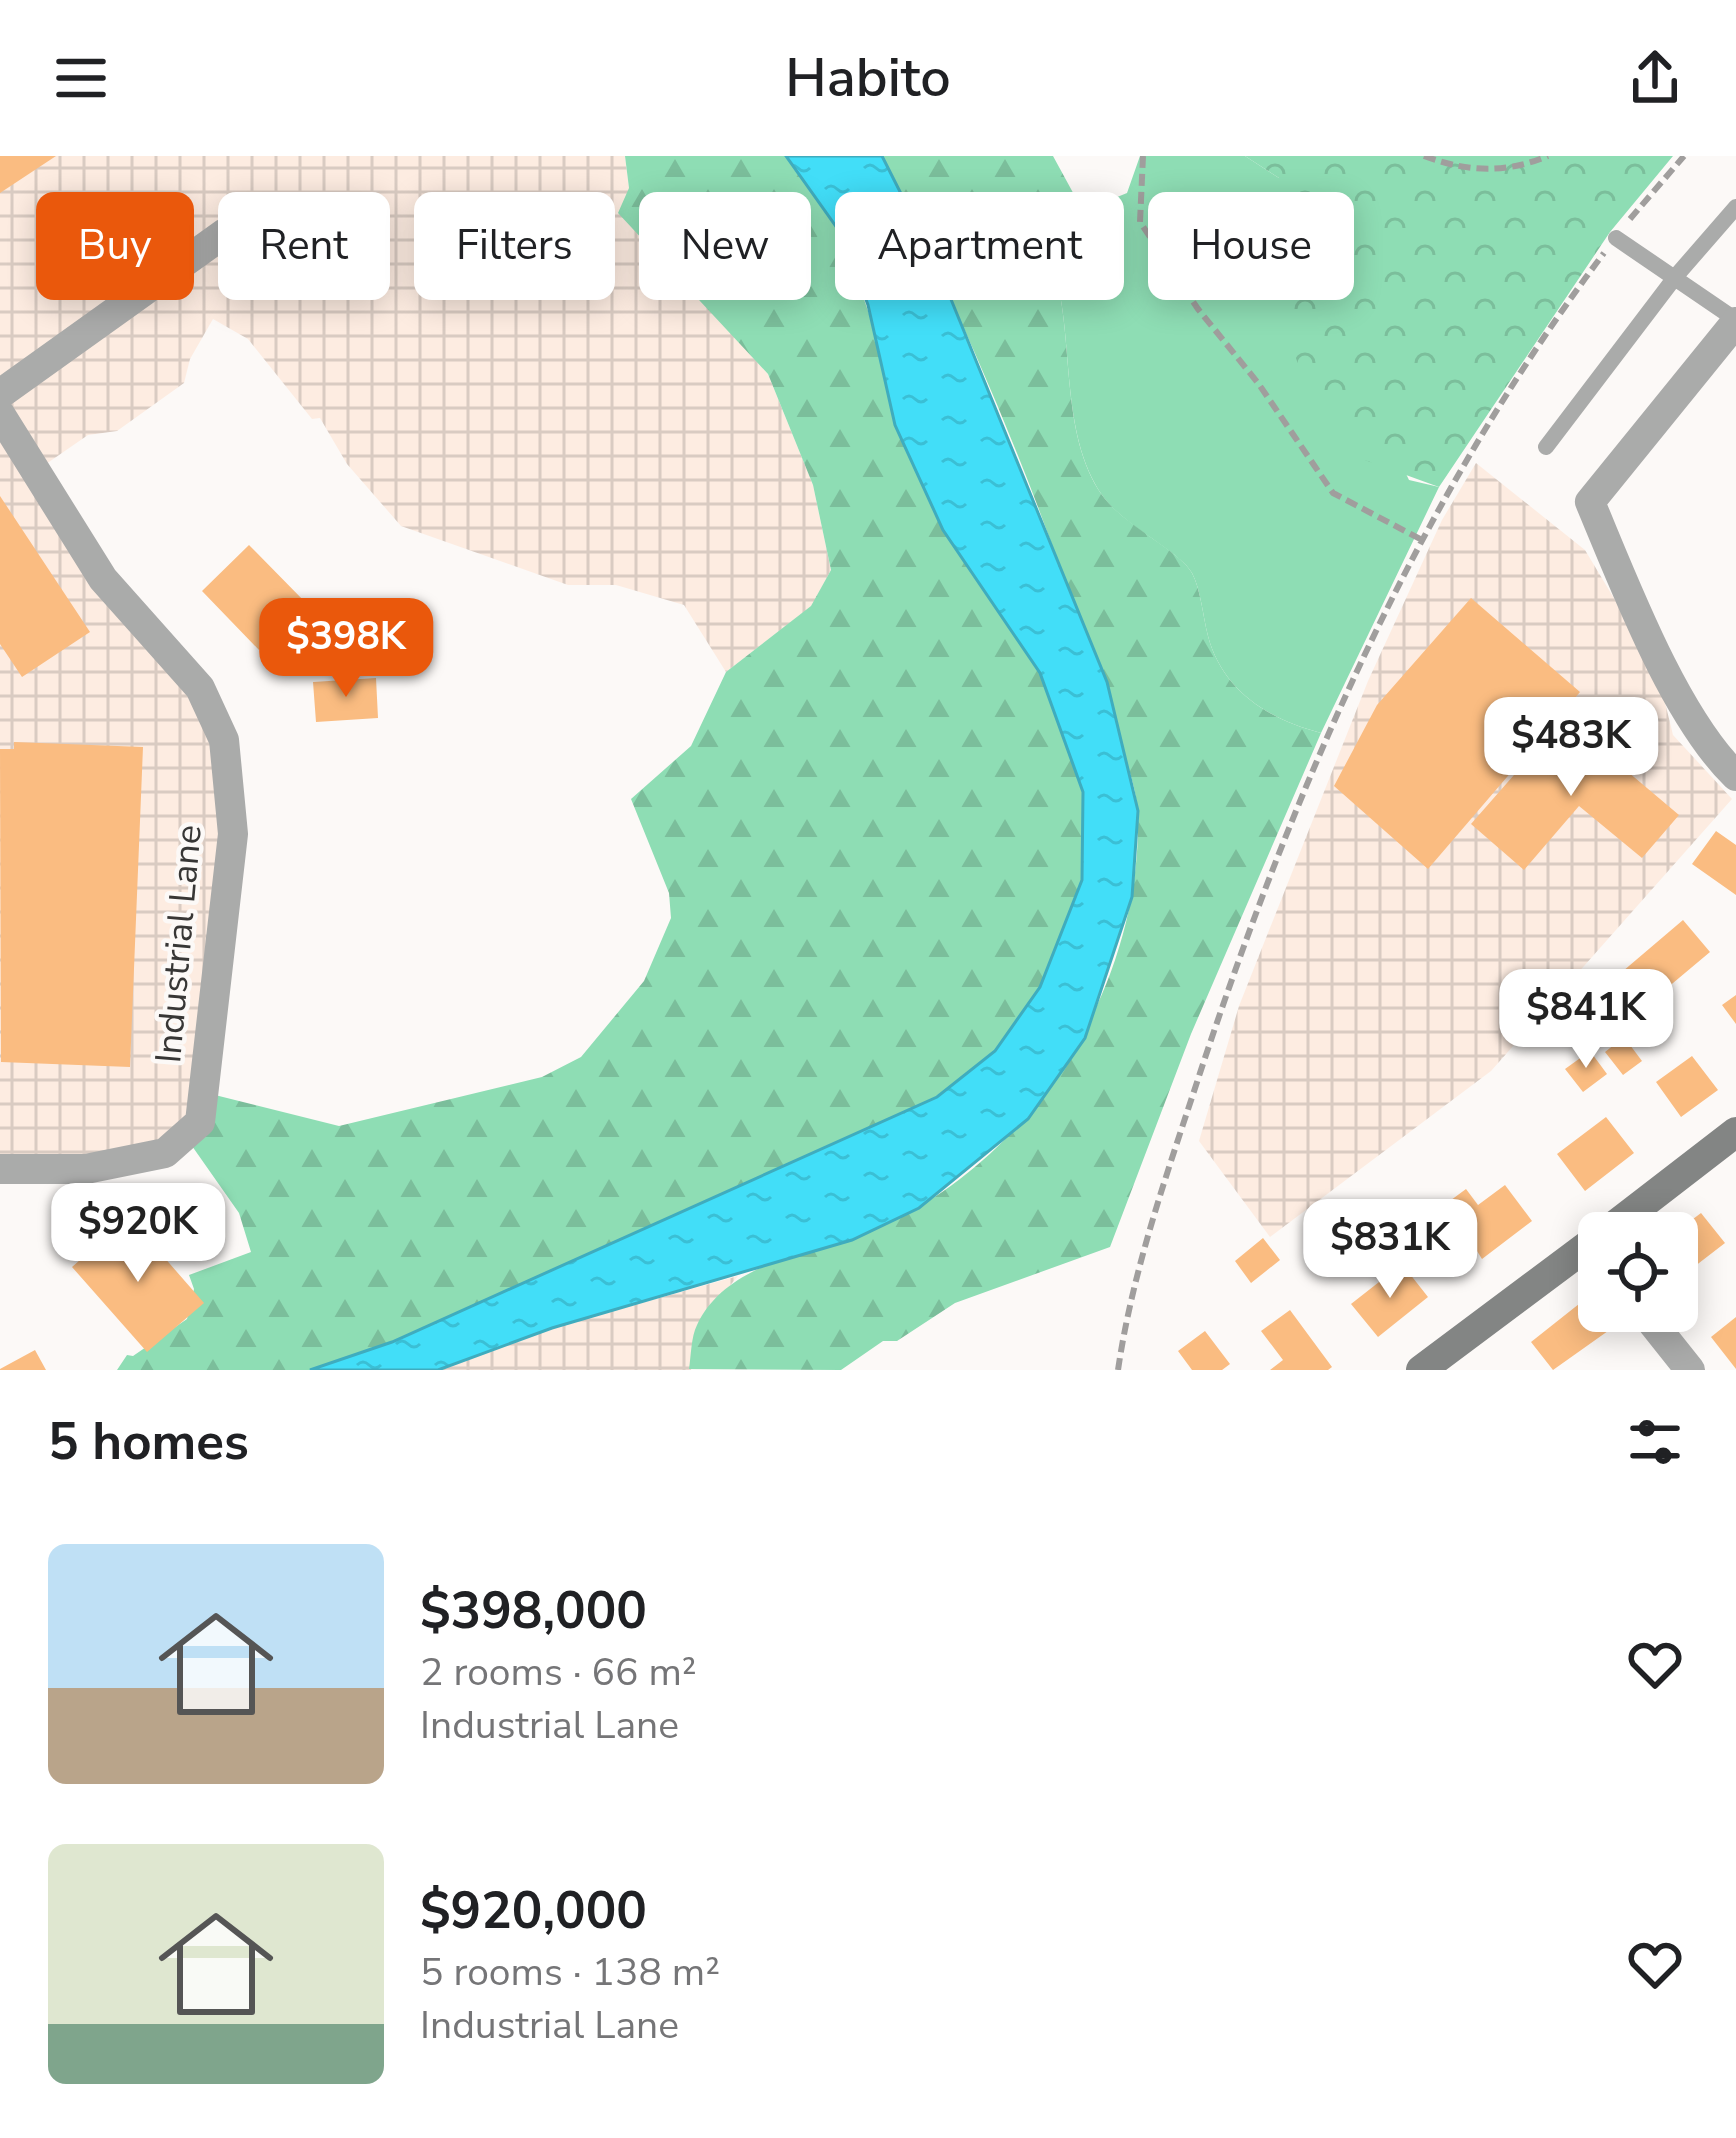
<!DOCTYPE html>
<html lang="en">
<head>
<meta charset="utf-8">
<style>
  :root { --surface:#fff; --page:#f6f6f6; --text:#202124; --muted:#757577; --accent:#ea580c }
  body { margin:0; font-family:"Nunito Sans",sans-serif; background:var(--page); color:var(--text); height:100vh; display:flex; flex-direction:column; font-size:45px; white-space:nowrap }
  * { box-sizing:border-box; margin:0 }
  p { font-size:39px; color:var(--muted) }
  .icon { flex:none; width:66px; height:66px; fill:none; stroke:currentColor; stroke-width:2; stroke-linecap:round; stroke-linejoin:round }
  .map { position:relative; height:1214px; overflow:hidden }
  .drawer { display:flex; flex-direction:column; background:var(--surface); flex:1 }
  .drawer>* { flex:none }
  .hud { position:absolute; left:36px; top:36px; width:1665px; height:108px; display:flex; gap:24px }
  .controls { position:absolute; left:1578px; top:1056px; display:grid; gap:24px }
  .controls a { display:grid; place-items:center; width:120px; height:120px; border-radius:18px; background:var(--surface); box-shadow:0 6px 30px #0003; font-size:60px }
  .price { position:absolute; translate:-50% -102px; padding:0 27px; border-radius:24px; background:#fff; color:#222; font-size:39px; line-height:78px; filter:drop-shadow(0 3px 6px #0008) }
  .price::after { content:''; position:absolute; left:50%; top:72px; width:36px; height:27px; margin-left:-18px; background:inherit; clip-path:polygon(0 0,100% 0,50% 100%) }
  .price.current { background:var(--accent); color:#fff }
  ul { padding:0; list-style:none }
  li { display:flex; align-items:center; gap:36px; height:300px; padding:0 48px }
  li span { display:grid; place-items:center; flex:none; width:336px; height:240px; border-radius:18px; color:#555 }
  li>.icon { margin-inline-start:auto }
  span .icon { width:144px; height:144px; fill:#fffc; stroke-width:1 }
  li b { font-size:51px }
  h2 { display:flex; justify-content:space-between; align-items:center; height:144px; padding:0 48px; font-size:51px }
  .chip { padding:0 42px; border-radius:18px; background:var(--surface); box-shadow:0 6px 30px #0003; font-size:42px; line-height:108px }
  .chip.current { background:var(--accent); color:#fff }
  header { display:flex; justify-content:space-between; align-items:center; height:156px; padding:0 48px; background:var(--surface); font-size:54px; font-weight:600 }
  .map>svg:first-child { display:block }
  .industrial { fill:url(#industrial-grid) }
  .grass { fill:#8eddb4 }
  .forest { fill:url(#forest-firs) }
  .park { fill:url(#park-crowns) }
  .water { fill:url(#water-ripples); stroke:#3facbe; stroke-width:3 }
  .building { fill:#fabc81 }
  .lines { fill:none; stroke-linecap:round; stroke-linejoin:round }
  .path { stroke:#a09e9d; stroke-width:6; stroke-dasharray:12 6; stroke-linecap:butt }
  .service { stroke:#aaabaa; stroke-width:16 }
  .minor { stroke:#aaabaa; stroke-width:30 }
  .secondary { stroke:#838584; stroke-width:30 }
  .labels { text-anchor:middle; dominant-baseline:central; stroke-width:9; stroke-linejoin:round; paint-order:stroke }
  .street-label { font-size:36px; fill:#373635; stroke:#fcf9f7 }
</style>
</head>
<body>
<header><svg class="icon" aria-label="menu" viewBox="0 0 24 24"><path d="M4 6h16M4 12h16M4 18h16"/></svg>Habito<svg class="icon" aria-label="share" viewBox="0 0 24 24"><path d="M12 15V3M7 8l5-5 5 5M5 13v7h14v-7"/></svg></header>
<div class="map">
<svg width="1736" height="1214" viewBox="0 0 1736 1214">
  <defs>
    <pattern id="industrial-grid" width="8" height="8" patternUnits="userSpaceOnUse" patternTransform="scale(3)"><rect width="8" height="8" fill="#fdece1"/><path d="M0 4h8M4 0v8" fill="none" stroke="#d9cbc2"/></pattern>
    <pattern id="forest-firs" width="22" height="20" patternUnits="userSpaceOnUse" patternTransform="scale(3)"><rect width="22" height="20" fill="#8eddb4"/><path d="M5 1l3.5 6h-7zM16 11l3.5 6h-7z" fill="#7bbe9b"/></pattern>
    <pattern id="park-crowns" width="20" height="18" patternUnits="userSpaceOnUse" patternTransform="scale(3)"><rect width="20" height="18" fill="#8eddb4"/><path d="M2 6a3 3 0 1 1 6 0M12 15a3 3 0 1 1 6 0" fill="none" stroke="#7bbe9b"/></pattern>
    <pattern id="water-ripples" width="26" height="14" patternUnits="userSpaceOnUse" patternTransform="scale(3)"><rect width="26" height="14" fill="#42def8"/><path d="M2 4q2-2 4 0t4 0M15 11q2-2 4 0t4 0" fill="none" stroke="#3abfd5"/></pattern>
  </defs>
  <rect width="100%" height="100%" fill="#fcf9f7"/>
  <path class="industrial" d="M0 0H625L629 32 723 167 768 218 813 329 831 414 812 450 726 516 684 449 616 429H568L401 370 347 308 320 262 312 263 248 183 213 163 190 203 184 227 117 275 88 279 33 317 200 529 232 674 203 939 155 998 0 1012Z
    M1476 307 1585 394 1657 514 1673 579 1732 643 1491 915 1270 1081 1199 985 1239 850 1368 525 1442 364Z
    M738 1120 697 1169 691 1214H438L552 1172Z"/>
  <path class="grass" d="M1140 0H1245L1279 22V53L1409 324 1439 331 1321 577C1269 564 1222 534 1208 480 1203 461 1201 434 1192 417 1180 395 1122 369 1102 339 1059 276 1075 183 1054 113L1083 55 1127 37Z"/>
  <path class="forest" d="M625 0H786L842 79 943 374 1040 517 1083 636 1082 724 1040 831 995 895 937 941 392 1186 310 1214H117L127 1199 133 1200 187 1163 194 1133 189 1119 251 1096 239 1057 185 980 207 937 339 970 542 921 581 901 644 825 671 762 669 737 631 643 691 590 726 516 811 450 831 414 813 329 768 218 618 57 629 32Z
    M882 0H1053L1083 55 1054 113C1075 183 1059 277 1102 339 1122 368 1180 395 1192 417 1201 434 1203 461 1208 480 1222 534 1269 564 1321 577L1191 878 1110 1091 955 1147 897 1185H883L841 1214 689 1213C691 1200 691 1181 697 1169 729 1100 830 1095 892 1065 1040 993 1141 825 1138 660 1137 621 1113 575 1102 538 1046 353 969 173 882 0Z"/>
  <path class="park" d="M1245 0H1673L1610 76 1439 331 1362 303 1298 208 1271 131 1279 22Z"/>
  <path class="water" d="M786 0H882L937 109 1107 526 1138 655 1132 741 1085 882 1028 963 919 1052 852 1084 552 1172 438 1214H310L392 1186 937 941 995 895 1040 831 1082 724 1083 636 1040 517 943 374 895 269 868 149 842 79Z"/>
  <path class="building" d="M0 0H56L0 37Z
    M0 340 90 476 22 521 0 488Z
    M249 389 307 448 259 494 202 435Z
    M1471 442 1580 536 1428 713 1334 630 1377 549Z
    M376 522 378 562 316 566 313 526Z
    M1564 562 1679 659 1642 702 1579 650 1524 714 1471 668Z
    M14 586 143 591 130 911 1 906 0 593H14Z
    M1716 675 1736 689V739L1692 708Z
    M1683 764 1710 796 1642 853 1616 821Z
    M1736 839V868L1722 849Z
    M1624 881 1642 905 1623 919 1605 896Z
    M1590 895 1607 918 1583 936 1565 913Z
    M1692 900 1718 934 1681 961 1656 926Z
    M1606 961 1634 997 1585 1035 1557 998Z
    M1505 1029 1532 1065 1482 1103 1447 1047 1466 1033 1478 1049Z
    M1701 1057 1725 1087 1677 1124V1075Z
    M129 1061 204 1147 147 1196 72 1111Z
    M1263 1082 1280 1104 1251 1127 1235 1105Z
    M1402 1108 1428 1141 1378 1181 1351 1148Z
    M1584 1144 1608 1175 1553 1214 1531 1186Z
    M1290 1154 1332 1211 1328 1214H1270L1283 1204 1261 1175Z
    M1736 1161V1213L1711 1181Z
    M1205 1175 1230 1208 1222 1214H1192L1178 1195Z
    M35 1194 46 1214H0V1213Z"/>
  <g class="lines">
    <path class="path" d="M1143 0 1140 66 1198 153 1258 227 1333 337 1422 384
      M1424 0C1468 16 1504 18 1548 0
      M1630 63 1684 0
      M1118 1214C1133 1112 1168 1015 1200 917 1295 629 1420 341 1604 97"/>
    <path class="service" d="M1616 82 1736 164
      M1546 291 1676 120 1736 51"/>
    <path class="minor" d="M1736 166 1590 346C1624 427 1674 560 1736 620
      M0 238 225 77
      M0 258 103 423 200 532 224 584 233 678 200 966 165 997 86 1013H0
      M1643 1155 1690 1214"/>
    <path class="secondary" d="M1605 1077 1736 976
      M1421 1214 1599 1081"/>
  </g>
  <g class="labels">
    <g class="street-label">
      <text transform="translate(179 788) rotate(-85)">Industrial Lane</text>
    </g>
  </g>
</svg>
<div class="controls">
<a><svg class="icon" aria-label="locate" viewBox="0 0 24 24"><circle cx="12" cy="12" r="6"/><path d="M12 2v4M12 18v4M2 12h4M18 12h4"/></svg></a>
</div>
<b class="price current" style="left:346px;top:544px">$398K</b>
<b class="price" style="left:1571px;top:643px">$483K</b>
<b class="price" style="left:1586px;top:915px">$841K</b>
<b class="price" style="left:138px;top:1129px">$920K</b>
<b class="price" style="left:1390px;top:1145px">$831K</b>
<div class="hud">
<a class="chip current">Buy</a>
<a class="chip">Rent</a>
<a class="chip">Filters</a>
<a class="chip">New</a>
<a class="chip">Apartment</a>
<a class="chip">House</a>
</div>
</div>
<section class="drawer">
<h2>5 homes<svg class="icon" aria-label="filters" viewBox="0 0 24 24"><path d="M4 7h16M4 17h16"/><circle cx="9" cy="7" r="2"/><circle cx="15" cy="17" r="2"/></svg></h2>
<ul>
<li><span style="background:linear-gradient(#bfe0f5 60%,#b9a48a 0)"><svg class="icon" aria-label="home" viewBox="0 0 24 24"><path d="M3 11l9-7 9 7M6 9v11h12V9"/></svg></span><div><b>$398,000</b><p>2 rooms · 66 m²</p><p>Industrial Lane</p></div><svg class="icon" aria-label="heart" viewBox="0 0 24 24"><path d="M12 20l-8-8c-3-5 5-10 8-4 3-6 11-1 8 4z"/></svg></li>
<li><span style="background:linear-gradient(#dfe7d0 75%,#7fa58c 0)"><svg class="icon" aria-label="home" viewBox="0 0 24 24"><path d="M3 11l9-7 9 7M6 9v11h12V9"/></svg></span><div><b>$920,000</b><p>5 rooms · 138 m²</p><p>Industrial Lane</p></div><svg class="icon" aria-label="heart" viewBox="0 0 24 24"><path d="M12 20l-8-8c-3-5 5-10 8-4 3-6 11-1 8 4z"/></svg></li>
</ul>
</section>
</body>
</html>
